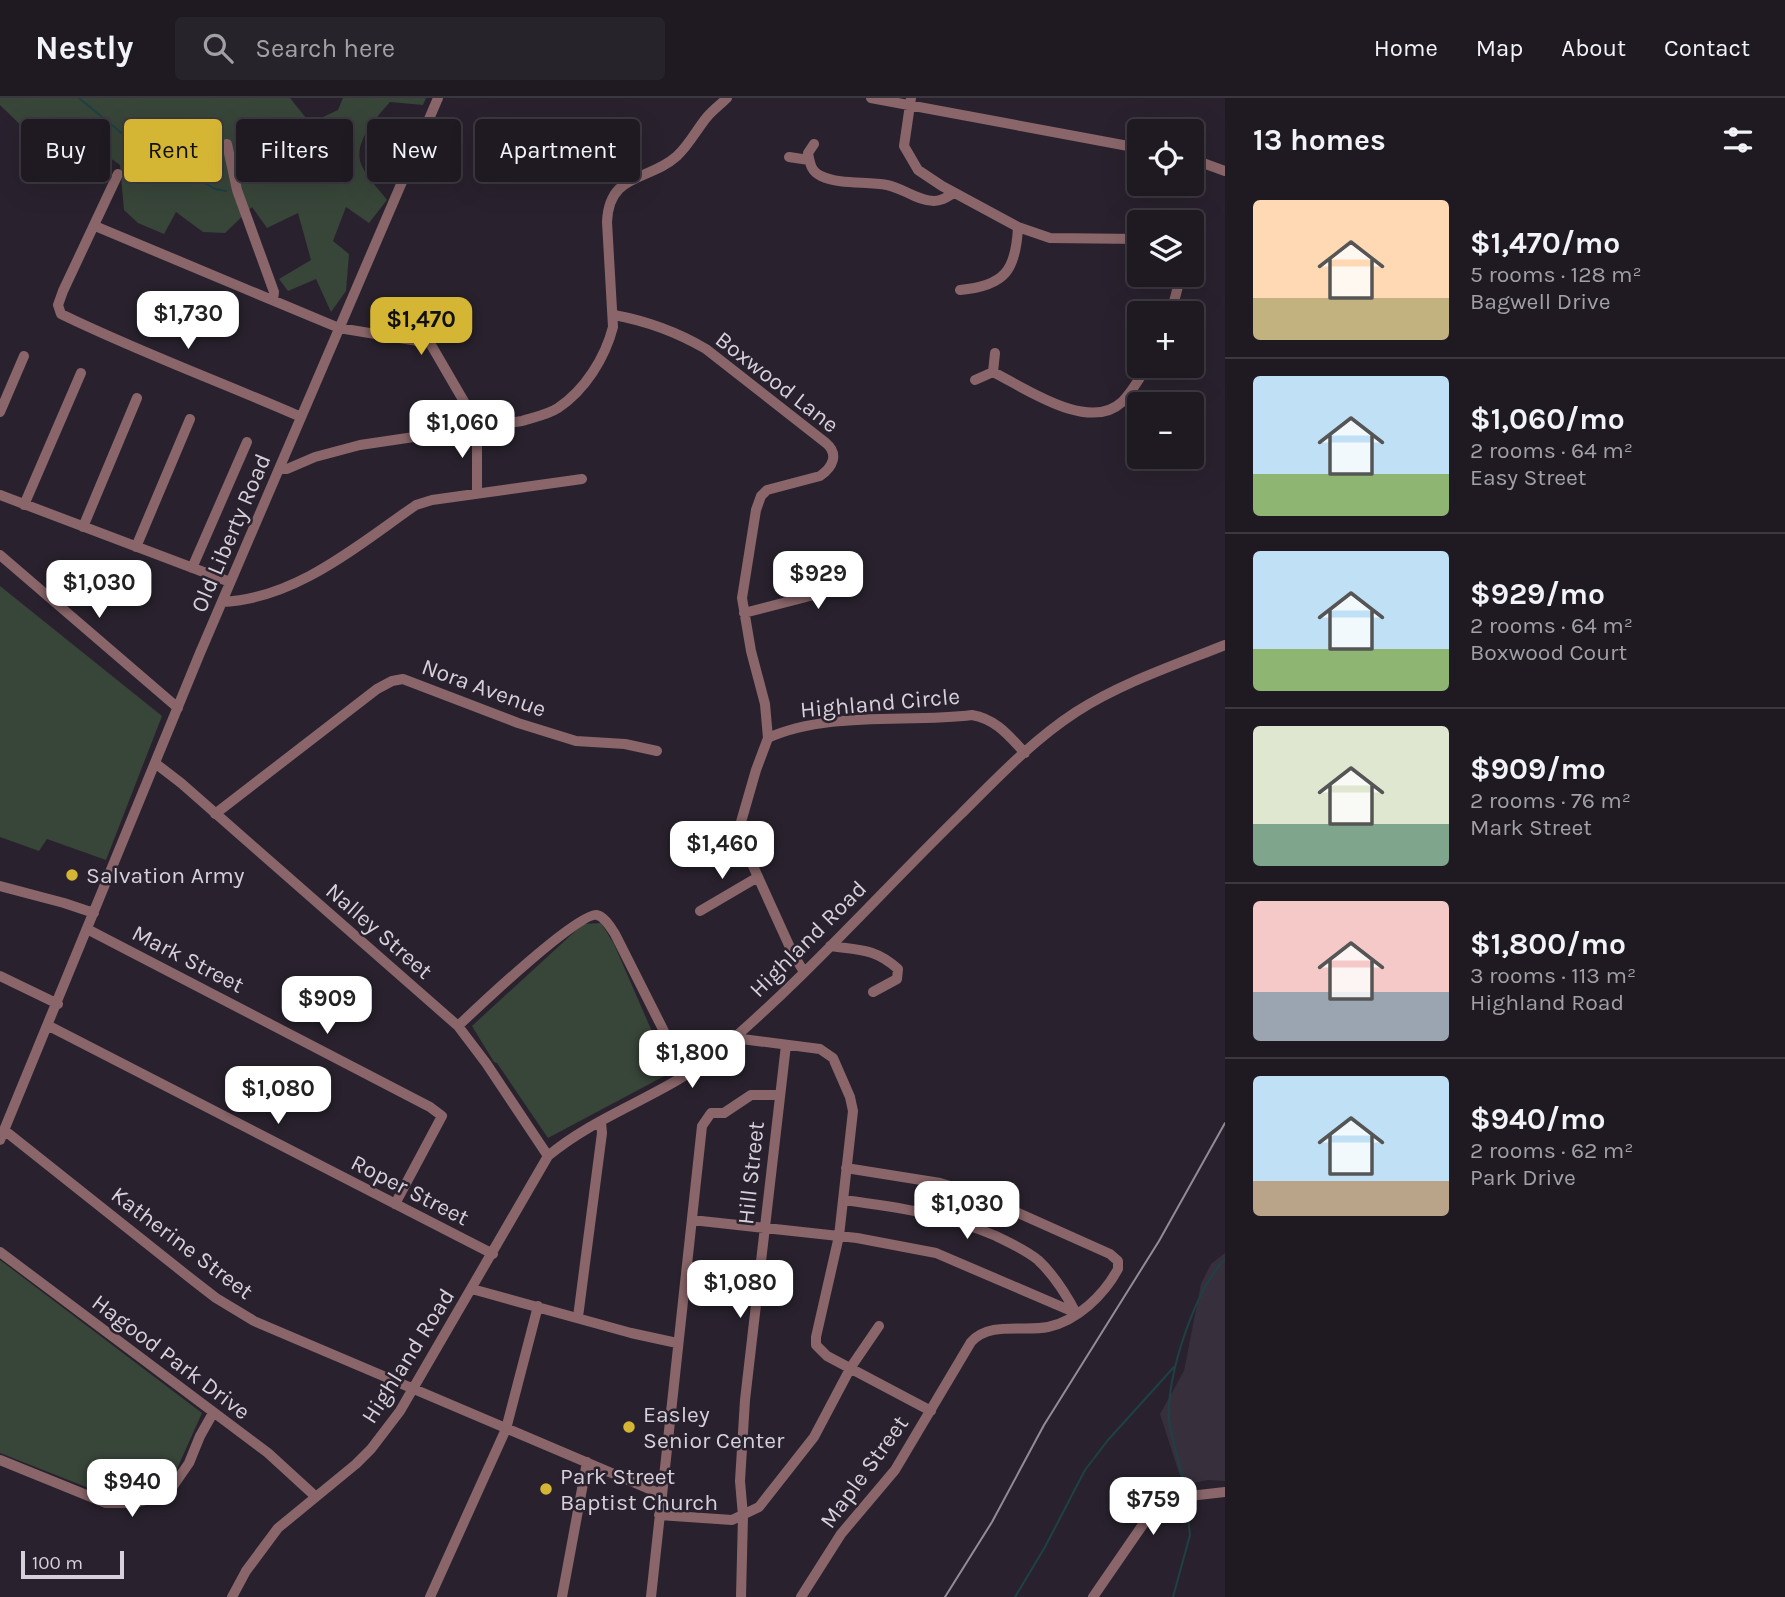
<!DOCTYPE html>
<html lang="en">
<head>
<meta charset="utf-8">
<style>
  :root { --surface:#1f1a22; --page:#27232a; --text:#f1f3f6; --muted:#a1a1a5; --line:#3c3840; --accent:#d5b534 }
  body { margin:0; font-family:Karla,sans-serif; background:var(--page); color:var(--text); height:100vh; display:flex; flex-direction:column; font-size:26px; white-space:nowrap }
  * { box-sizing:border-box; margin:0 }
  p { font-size:23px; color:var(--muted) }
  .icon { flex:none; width:38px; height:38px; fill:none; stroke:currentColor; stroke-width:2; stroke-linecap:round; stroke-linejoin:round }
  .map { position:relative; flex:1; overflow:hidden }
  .side { display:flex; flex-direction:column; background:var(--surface); width:560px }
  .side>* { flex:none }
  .banner { position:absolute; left:21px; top:21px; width:665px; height:63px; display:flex; gap:14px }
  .tools { position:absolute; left:1127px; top:21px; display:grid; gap:14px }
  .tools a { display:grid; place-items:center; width:77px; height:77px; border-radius:7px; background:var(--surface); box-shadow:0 7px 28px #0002,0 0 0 2px var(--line); font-size:35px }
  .scale { position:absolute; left:21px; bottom:18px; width:103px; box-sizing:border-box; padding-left:7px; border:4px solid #d5d0d9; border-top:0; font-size:19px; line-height:24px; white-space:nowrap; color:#d5d0d9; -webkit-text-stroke:5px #29222e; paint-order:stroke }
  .price { position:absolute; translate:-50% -60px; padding:0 16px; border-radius:14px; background:#fff; color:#222; font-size:23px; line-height:46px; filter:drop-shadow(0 2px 4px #0008) }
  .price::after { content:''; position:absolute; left:50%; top:42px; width:21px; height:16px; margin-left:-10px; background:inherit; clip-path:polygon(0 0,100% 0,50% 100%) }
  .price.active { background:var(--accent); color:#111 }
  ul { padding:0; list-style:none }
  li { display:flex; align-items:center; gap:21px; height:175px; padding:0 28px }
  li+li { border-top:2px solid var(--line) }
  li span { display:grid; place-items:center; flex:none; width:196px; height:140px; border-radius:7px; color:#555 }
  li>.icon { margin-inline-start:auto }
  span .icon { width:84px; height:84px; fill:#fffc; stroke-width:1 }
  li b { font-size:30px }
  h2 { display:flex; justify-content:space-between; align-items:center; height:84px; padding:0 28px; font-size:30px }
  .chip { padding:0 24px; border-radius:7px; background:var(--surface); box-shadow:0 7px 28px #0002,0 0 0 2px var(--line); font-size:24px; line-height:63px }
  .chip.active { background:var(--accent); color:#111 }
  header { display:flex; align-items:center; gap:42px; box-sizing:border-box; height:98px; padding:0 35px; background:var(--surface); border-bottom:2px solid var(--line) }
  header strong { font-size:33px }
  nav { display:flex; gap:38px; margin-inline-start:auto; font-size:24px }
  .search { width:490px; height:63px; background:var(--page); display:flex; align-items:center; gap:18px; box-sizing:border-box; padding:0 24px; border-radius:7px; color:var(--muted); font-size:26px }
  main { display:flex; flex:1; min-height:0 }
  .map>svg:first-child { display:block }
  .industrial { fill:#382f3d }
  .green { fill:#384539 }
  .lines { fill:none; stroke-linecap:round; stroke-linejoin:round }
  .stream { stroke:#1d4144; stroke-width:2 }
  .minor { stroke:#8a666a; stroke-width:10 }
  .rail { stroke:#928c96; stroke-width:2 }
  .poi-dot { fill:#d5b534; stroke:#29222e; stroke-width:2.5 }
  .labels { text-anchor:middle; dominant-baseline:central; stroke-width:5; stroke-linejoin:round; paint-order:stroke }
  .street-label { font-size:23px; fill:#d5d0d9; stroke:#29222e }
  .poi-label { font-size:23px; fill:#d5d0d9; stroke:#29222e; text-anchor:start }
</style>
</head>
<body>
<header>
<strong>Nestly</strong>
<div class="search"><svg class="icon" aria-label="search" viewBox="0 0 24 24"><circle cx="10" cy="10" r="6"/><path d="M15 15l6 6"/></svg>Search here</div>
<nav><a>Home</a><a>Map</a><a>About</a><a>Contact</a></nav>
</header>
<main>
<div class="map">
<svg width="1225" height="1499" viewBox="0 0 1225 1499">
  <rect width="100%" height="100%" fill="#29222e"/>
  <path class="industrial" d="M1225 1155V1383L1208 1382 1183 1387 1160 1316 1184 1273 1201 1186 1211 1166Z"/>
  <path class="green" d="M0 0H290L310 25 338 12 343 0H426L423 7 390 4C376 20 353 44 361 66 366 79 379 91 387 102L369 125 346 109 333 143 349 156 346 193 331 214 316 181 288 193 279 181 311 162 298 115 267 130 252 109 225 135 203 134 176 114 164 136 138 125 124 112 120 67 99 52 79 75 38 44 0 7Z
    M0 488 162 618 106 762 47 741 39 753 0 739Z
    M601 825 614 846 670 975 548 1040 497 965 494 964 472 928 583 826Z
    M0 1162 202 1315 176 1373 162 1387 137 1396H104L0 1355Z"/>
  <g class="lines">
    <path class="stream" d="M79 0 130 42 150 52 173 73 203 84 215 91 226 93
      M248 85 263 82 270 78 298 74 311 69 341 40
      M1185 1389C1181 1368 1171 1341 1169 1321 1166 1278 1195 1192 1225 1161
      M1015 1499 1045 1449 1085 1372 1108 1342 1174 1269
      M1173 1499 1190 1437 1187 1409"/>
    <path class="minor" d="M871 0 1139 50
      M911 0 904 48 918 72 942 88 1018 129 1050 140 1139 141
      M227 46 237 92 274 194 273 202
      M814 46 808 55C810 66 811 73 821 78 840 87 867 83 887 87 903 90 917 103 934 103 942 103 947 99 954 95
      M789 59 809 62
      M1192 61 1225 73
      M118 76 63 193 58 207 61 216C139 254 221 284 301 319
      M95 128 339 230 430 245 473 319 477 330V394
      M960 192C1005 188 1016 172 1018 129
      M1171 215 1181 177
      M614 217C647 223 677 234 706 251L826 345C839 356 833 369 820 378L767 392 761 398 756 412 742 500 751 553 765 606 768 640
      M993 274 995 255
      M975 282 993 274C1025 290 1089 335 1122 304 1132 294 1140 280 1147 268
      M0 314 24 258
      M279 371H287L315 359 360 347 522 323C534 319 547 317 558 310 585 292 605 260 613 229L607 124C609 74 648 84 677 58 689 47 697 31 707 19 713 12 721 6 727 0
      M0 397 230 484
      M24 407 81 275
      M83 429 137 300
      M136 449 190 321
      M0 457 178 610
      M192 470 247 344
      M222 504C296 501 358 447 416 407L432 402 582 381
      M744 515 841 490 848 479 846 472
      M155 665 181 685 458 928 486 965 548 1058
      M215 716 377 591 392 583 403 581 518 625 576 643 625 646 657 653
      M677 757 719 747 743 746
      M0 788 64 805 94 815
      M700 813 758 779
      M87 831 430 1009 442 1018 395 1106
      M830 848C859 852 875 850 898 871L897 881 873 894
      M804 874 793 856 743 746 741 724 756 672 768 640C827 613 908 625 972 617 996 621 1009 638 1025 655
      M0 878 58 906
      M49 928 493 1156
      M458 928C476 911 580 812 597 817 605 819 611 830 615 836L686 977
      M734 940 820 951 833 960 850 999 853 1013 839 1138 816 1239V1247L827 1258 931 1313
      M4 1032 194 1183 216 1200 254 1223 661 1396
      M0 1042 200 555 438 0
      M843 1102C898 1109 945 1116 996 1138 1010 1145 1026 1152 1038 1162 1054 1177 1066 1196 1076 1215
      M692 1122 857 1140 936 1155 1076 1215
      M0 1154 268 1355 315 1398
      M472 1191 631 1235 677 1245
      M578 1219 602 1035 601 1024
      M0 1362 106 1405H135L160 1398 171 1391 189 1365 200 1338 213 1315
      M659 1417 732 1422 759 1409 814 1339 851 1269 879 1228
      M232 1499 246 1473 278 1430 356 1366 371 1351 400 1313 548 1058C599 1015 667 997 719 953 805 880 880 795 961 716 997 680 1033 642 1076 614 1121 585 1175 567 1225 547
      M430 1499 506 1331 538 1208
      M562 1499 587 1364
      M651 1499 702 1028 711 1015H724L751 997H779
      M741 1499 743 1418 740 1383 745 1302 786 947
      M801 1499 841 1436 895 1372 971 1244C990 1223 1023 1234 1048 1229 1077 1223 1104 1197 1118 1171V1163L1110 1156 971 1094 940 1085 846 1070
      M1093 1499 1155 1409 1172 1400 1225 1394"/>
    <path class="rail" d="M945 1499 992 1424 1044 1327 1159 1143 1225 1025"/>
  </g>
  <g class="poi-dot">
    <circle cx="72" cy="777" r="7"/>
    <circle cx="629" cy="1329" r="7"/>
    <circle cx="546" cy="1391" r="7"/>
  </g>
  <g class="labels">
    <g class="street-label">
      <text transform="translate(777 284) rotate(38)">Boxwood Lane</text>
      <text transform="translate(231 435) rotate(-67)">Old Liberty Road</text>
      <text transform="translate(484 590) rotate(20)">Nora Avenue</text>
      <text transform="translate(880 605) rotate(-5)">Highland Circle</text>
      <text transform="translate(379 833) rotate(41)">Nalley Street</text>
      <text transform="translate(808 841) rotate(-45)">Highland Road</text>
      <text transform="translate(188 861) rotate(27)">Mark Street</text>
      <text transform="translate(751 1075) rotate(-84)">Hill Street</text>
      <text transform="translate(410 1092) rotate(27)">Roper Street</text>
      <text transform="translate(182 1145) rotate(37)">Katherine Street</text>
      <text transform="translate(408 1258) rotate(-58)">Highland Road</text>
      <text transform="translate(171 1259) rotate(37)">Hagood Park Drive</text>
      <text transform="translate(864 1374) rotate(-54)">Maple Street</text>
    </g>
    <g class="poi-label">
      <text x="86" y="777">Salvation Army</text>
      <text x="643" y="1316">Easley<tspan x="643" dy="26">Senior Center</tspan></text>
      <text x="560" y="1378">Park Street<tspan x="560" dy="26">Baptist Church</tspan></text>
    </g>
  </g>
</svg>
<div class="tools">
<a><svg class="icon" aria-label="locate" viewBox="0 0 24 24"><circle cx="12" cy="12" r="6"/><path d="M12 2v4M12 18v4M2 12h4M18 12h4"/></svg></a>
<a><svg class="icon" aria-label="layers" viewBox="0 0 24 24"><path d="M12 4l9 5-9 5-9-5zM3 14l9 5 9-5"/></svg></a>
<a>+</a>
<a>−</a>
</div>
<div class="scale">100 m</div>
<b class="price" style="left:188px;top:253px">$1,730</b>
<b class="price active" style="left:421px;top:259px">$1,470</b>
<b class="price" style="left:462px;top:362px">$1,060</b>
<b class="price" style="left:818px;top:513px">$929</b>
<b class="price" style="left:99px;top:522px">$1,030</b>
<b class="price" style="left:722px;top:783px">$1,460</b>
<b class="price" style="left:327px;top:938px">$909</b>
<b class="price" style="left:692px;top:992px">$1,800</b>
<b class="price" style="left:278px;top:1028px">$1,080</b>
<b class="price" style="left:967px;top:1143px">$1,030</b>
<b class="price" style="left:740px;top:1222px">$1,080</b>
<b class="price" style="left:132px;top:1421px">$940</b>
<b class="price" style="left:1153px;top:1439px">$759</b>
<div class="banner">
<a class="chip">Buy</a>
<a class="chip active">Rent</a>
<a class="chip">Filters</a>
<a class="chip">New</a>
<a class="chip">Apartment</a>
</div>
</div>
<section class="side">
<h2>13 homes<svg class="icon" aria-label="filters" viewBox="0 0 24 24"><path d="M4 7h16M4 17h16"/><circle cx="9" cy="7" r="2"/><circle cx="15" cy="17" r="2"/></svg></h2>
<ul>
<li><span style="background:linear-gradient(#ffd9b3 70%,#c2b280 0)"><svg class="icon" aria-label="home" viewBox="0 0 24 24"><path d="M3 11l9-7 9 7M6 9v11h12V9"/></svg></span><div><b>$1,470/mo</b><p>5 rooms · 128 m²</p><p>Bagwell Drive</p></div></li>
<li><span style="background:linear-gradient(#bfe0f5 70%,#8fb573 0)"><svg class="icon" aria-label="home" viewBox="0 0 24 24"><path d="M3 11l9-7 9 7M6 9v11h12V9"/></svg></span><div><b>$1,060/mo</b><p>2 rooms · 64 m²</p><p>Easy Street</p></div></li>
<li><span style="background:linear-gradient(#bfe0f5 70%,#8fb573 0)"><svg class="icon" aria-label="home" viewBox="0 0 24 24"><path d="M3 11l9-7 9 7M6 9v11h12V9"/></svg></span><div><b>$929/mo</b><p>2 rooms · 64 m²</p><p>Boxwood Court</p></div></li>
<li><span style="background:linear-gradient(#dfe7d0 70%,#7fa58c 0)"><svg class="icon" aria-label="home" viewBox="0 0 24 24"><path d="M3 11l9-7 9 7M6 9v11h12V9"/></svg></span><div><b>$909/mo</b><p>2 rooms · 76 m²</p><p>Mark Street</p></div></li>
<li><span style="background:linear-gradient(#f6c9c9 65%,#9aa5b1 0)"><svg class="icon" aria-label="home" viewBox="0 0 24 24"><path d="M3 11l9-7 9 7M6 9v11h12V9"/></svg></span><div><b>$1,800/mo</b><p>3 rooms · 113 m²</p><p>Highland Road</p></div></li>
<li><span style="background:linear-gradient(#bfe0f5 75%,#b9a48a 0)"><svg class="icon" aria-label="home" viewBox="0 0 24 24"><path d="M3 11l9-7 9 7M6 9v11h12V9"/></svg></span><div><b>$940/mo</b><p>2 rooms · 62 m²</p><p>Park Drive</p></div></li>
</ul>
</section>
</main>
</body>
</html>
